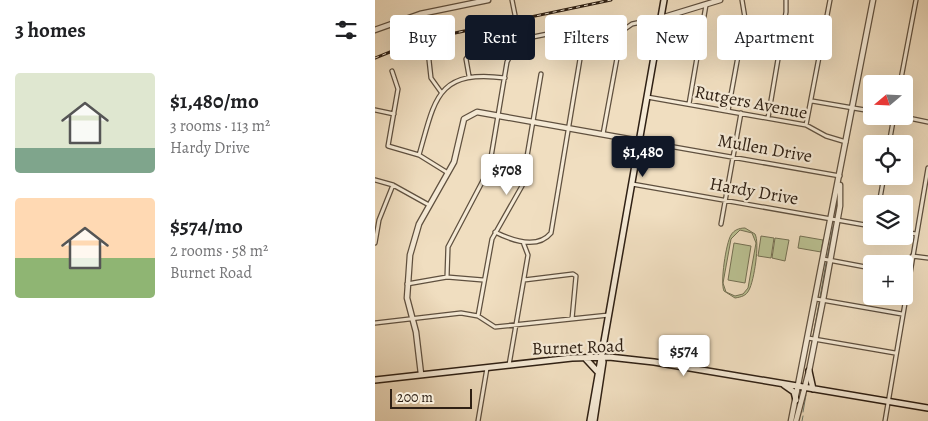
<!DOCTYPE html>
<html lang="en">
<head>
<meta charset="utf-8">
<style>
  :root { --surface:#fff; --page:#f2f2f2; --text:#202124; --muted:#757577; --accent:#111827 }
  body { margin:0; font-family:Alegreya,serif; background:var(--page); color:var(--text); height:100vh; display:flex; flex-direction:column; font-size:19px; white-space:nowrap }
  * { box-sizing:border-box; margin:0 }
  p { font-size:16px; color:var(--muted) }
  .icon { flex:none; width:28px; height:28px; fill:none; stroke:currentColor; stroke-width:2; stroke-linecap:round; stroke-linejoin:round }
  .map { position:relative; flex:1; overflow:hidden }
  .side { display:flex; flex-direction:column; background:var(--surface); width:375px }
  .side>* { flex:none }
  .banner { position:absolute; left:15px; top:15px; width:462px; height:45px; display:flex; gap:10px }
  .needle { width:32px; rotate:251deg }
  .tools { position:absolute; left:488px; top:75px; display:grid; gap:10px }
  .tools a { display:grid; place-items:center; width:50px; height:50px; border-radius:5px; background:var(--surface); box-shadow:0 5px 20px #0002; font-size:25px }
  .scale { position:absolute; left:15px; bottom:12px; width:82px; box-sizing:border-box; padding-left:5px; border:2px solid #2f2014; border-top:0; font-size:14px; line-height:18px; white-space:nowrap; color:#2f2014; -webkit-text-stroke:4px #f5ead6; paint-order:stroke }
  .price { position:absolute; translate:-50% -42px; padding:0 11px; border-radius:5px; background:#fff; color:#222; font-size:16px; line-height:32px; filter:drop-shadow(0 1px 2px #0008) }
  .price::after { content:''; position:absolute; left:50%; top:30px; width:15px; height:11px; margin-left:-8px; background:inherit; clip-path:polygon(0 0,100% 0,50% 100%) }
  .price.active { background:var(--accent); color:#fff }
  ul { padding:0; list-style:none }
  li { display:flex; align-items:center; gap:15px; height:125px; padding:0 15px }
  li span { display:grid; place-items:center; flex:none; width:140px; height:100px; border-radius:5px; color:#555 }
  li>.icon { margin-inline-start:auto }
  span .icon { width:60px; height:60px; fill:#fffc; stroke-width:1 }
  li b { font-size:21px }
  h2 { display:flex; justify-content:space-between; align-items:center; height:60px; padding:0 15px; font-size:21px }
  .tag { padding:0 18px; border-radius:5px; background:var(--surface); box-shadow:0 5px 20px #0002; font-size:18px; line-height:45px }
  .tag.active { background:var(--accent); color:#fff }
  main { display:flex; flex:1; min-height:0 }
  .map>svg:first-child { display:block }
  .green { fill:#bac192; stroke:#747053; fill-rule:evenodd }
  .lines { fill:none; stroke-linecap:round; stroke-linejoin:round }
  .stream { stroke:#707e71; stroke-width:1 }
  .minor-casing { stroke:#5f503f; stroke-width:5.5 }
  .tertiary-casing { stroke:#5f503f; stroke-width:7 }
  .secondary-casing { stroke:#2f2014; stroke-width:8 }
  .minor { stroke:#f5ead6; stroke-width:3 }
  .tertiary { stroke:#f5ead6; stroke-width:4.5 }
  .secondary { stroke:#f5ead6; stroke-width:5 }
  .rail-casing { stroke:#2f2014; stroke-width:3 }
  .rail { stroke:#f5ead6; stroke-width:1; stroke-dasharray:4; stroke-linecap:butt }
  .labels { text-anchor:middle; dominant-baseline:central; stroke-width:4.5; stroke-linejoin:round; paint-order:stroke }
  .street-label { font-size:18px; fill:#2f2014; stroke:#f5ead6 }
</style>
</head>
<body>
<main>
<section class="side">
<h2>3 homes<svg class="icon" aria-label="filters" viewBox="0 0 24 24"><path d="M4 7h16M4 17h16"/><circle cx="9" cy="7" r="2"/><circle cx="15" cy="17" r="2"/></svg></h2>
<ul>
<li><span style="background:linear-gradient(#dfe7d0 75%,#7fa58c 0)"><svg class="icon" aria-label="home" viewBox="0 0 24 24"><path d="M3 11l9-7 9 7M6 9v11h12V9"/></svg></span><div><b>$1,480/mo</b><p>3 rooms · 113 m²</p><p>Hardy Drive</p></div></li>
<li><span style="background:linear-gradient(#ffd9b3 60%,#8fb573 0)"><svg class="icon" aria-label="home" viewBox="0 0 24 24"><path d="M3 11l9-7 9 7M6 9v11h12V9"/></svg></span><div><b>$574/mo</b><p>2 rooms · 58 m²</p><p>Burnet Road</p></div></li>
</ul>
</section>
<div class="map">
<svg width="553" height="421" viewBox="0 0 553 421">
  <rect width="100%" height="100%" fill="#f0dec0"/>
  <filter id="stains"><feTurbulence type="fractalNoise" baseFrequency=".004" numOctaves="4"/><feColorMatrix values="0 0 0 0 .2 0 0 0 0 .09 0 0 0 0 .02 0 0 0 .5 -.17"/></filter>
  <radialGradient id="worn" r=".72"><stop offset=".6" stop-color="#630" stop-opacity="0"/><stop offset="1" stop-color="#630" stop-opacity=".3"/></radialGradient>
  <path class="green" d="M370 228 380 234C385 243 379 281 374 290 371 296 366 297 360 298L349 291C345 283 351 243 356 235 359 230 364 228 370 228ZM365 230 377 233 381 243 373 288 368 294 360 296 351 292 348 283 356 239Z
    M386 236 399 238 396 258 383 256Z
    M425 236 448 240 446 252 423 248Z
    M400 238 414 240 410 261 397 258Z
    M359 243 376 246 370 283 353 280Z"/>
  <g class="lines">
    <path class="stream" d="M452 258 458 227
      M445 297 451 263
      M438 336 444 303
      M432 371 437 342
      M428 412 431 395
      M427 421 428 416"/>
    <defs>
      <path id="minor" d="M137 0 140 15
        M54 60 56 78 66 92
        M17 71 23 89 13 146 44 155 73 173
        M94 76 91 59 98 50
        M525 84 541 0
        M272 97 431 125 451 136 471 142
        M437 101 496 111
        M314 104 331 5
        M0 110 19 114
        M353 111 370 18 367 0
        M524 116 553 122
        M393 118 411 12V0
        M431 125 455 0
        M228 134 247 31 257 24 285 18
        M265 141 465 176
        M514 144 519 116
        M44 155C60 100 61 69 130 78
        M0 180 18 185 54 205
        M257 184 496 226
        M504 204 509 176
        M346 224 366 113
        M120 232C136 240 162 250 176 233L210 29 202 28 143 40
        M529 232 541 234
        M0 243 4 220 18 185
        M537 256 553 258
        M448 259 496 268
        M529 273 534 274
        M72 277 73 247 114 169 132 62 143 40 142 26
        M149 280 198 274 201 276 197 319
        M32 284 72 277 108 280
        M441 299 527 314
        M103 316 117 239 147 186 166 74
        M0 323 86 313 103 316 120 327 234 315
        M433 338 520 353
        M134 365 153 255 148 242
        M103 421 112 368
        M510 421 553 168"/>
      <path id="tertiary" d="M286 18 345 0
        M0 30 45 14 113 0
        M46 374 41 332 32 298 35 255 44 224 79 162 89 119 102 112 265 141
        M416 421 498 0
        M421 421 434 371 448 300 465 206V185"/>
      <path id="secondary" d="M210 358 222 371
        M434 371 438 389
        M0 380 197 358 234 357 279 362 553 408
        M409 385 419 392 421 400
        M215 421 289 0
        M219 421 228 362 227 357"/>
    </defs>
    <use href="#minor" class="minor-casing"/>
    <use href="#tertiary" class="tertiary-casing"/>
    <use href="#secondary" class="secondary-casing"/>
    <use href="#minor" class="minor"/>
    <use href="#tertiary" class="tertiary"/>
    <use href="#secondary" class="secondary"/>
    <defs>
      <path id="rail" d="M0 58 42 41 236 0"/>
    </defs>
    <use href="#rail" class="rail-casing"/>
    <use href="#rail" class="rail"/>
  </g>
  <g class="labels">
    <g class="street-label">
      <text transform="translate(376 102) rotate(11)">Rutgers Avenue</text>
      <text transform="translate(390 148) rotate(10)">Mullen Drive</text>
      <text transform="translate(379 191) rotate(10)">Hardy Drive</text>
      <text transform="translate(203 347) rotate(-2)">Burnet Road</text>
    </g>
  </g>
  <rect width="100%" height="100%" filter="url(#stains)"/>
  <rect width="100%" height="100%" fill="url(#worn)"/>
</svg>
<div class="tools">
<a><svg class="needle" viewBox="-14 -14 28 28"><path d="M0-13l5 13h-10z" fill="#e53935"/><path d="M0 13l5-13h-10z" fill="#757577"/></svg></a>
<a><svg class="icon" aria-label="locate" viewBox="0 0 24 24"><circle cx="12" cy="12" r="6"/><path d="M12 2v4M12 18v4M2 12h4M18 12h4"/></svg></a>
<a><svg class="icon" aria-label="layers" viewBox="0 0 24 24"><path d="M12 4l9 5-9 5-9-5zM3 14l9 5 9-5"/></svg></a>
<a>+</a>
</div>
<div class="scale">200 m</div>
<b class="price active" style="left:268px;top:178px">$1,480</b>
<b class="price" style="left:132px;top:196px">$708</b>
<b class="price" style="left:309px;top:377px">$574</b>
<div class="banner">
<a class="tag">Buy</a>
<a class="tag active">Rent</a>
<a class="tag">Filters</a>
<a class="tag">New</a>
<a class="tag">Apartment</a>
</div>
</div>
</main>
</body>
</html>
